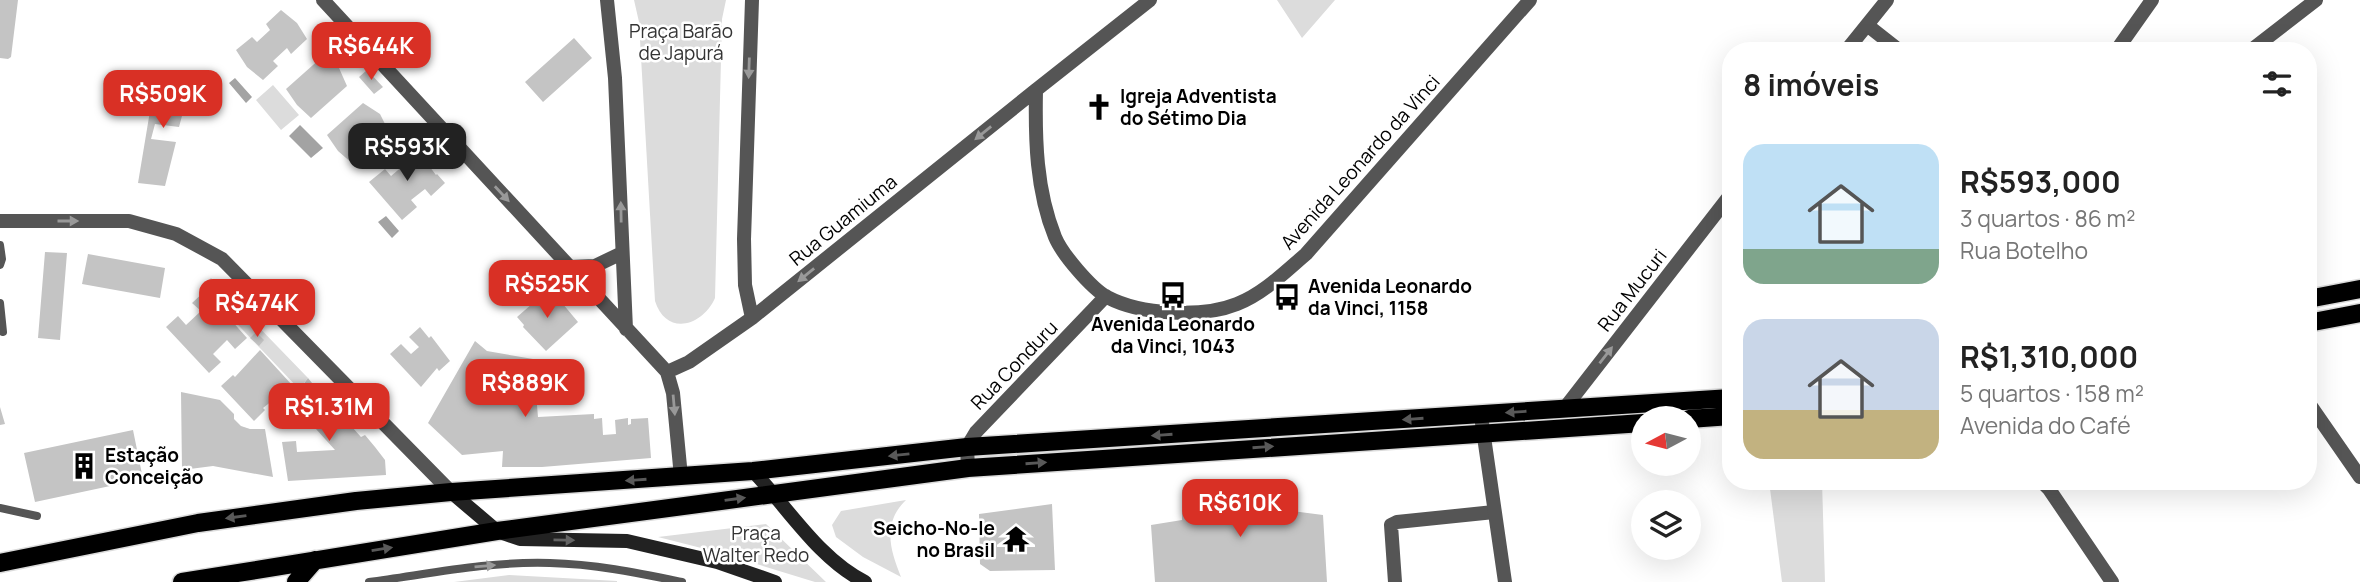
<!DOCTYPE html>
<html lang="pt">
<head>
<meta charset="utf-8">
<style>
  :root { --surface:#fff; --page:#f6f6f6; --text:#222; --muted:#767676; --accent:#d93025 }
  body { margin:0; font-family:Manrope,sans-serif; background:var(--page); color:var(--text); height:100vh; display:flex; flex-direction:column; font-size:26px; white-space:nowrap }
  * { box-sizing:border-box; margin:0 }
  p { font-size:23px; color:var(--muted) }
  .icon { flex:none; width:38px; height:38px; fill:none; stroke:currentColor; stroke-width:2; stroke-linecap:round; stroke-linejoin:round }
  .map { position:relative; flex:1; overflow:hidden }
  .sheet { position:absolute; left:1722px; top:42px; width:595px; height:448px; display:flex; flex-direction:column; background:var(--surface); border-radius:28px; box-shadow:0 7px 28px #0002 }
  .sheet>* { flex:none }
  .needle { width:46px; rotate:263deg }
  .tools { position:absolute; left:1631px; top:406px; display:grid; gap:14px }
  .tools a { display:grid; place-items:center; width:70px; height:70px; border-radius:50%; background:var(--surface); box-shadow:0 7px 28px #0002; font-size:35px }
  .price { position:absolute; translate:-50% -60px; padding:0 16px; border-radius:14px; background:var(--accent); color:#fff; font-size:23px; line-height:46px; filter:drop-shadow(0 2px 4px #0008) }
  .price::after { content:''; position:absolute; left:50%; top:42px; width:21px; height:16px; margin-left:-10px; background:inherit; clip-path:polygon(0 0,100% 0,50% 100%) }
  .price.selected { background:#222; color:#fff }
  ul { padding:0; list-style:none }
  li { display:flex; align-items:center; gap:21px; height:175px; padding:0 21px }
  li span { display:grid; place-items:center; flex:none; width:196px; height:140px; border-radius:21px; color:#555 }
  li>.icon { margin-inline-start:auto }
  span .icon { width:84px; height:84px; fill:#fffc; stroke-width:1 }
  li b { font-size:30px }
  h2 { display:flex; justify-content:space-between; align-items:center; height:84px; padding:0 21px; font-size:30px }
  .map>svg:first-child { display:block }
  .green { fill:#dcdcdc }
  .water { fill:#a3a3a3 }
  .building { fill:#c4c4c4 }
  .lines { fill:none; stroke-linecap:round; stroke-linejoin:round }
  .primary-casing { stroke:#dbdbdb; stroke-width:21 }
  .service { stroke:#555; stroke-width:8 }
  .minor { stroke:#555; stroke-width:14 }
  .tertiary { stroke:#555; stroke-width:14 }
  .secondary { stroke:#222; stroke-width:14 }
  .primary { stroke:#000; stroke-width:18 }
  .oneway { fill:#999 }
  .oneway2 { fill:#595959 }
  .oneway3 { fill:#646464 }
  .labels { text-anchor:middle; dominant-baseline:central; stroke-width:5; stroke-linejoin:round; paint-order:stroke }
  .park-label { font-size:19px; fill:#333; stroke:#fff }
  .poi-label { font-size:19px; font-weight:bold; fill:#000; stroke:#fff; text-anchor:start }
  .street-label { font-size:19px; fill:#000; stroke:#fff }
</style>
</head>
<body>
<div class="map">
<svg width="2360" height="582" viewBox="0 0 2360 582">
  <rect width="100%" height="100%" fill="#fff"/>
  <path class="green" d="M634 0H726L722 19 715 298C702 327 666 336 655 301L639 22Z
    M1277 0H1335L1302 38Z
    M273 85 299 115 281 130 256 100Z
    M211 278 308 378 299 389 202 287Z
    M1769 481H1822L1825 582H1782Z
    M906 500C882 523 890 550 901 577L863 557 836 537 832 525 841 511Z
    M766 524 826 582H815L721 553 658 537Z
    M509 575 617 581V582H454Z"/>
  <path class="water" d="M235 78 252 97 246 103 229 83Z
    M300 125 323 148 311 158 289 136Z
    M386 216 399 231 392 238 378 222Z"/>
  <path class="building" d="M0 0H18L11 57 8 59 0 58Z
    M281 10 297 23 307 39 291 54 287 48 273 61 278 66 263 80 247 67 236 50 252 37 257 42 270 30 266 24Z
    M574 38 592 58 543 102 525 82Z
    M322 57 339 68 347 86 311 118 297 105 286 89Z
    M367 70 383 87 374 94 359 77Z
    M192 79 179 127 155 124 151 139 176 142 165 186 138 183 155 81Z
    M363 103 380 114 389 132 353 164 338 151 327 135Z
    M413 145 436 175 437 174 445 183 431 196 425 189 411 200 417 207 402 220 369 182 385 169 391 176 404 165 398 158Z
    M45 252 67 253 60 340 38 338Z
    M88 254 165 268 160 298 82 284Z
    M548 290 556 298 557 297 578 322 546 351 523 327 524 325 517 317Z
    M205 291 247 338 235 349 227 340 213 354 221 362 209 373 166 327 178 316 186 325 201 311 192 303Z
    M420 327 429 338 431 336 450 361 439 371 437 368 421 387 390 354 401 344 411 354 419 347 409 337Z
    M256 332 264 340 259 346 250 338Z
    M475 341 487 351 533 359 538 417 594 414V419L602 418 603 435 616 434 615 420 628 418V425L631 424V419L648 418 651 458 542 467H502L503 451 462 455 428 423Z
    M260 350 292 385 263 408 265 410 254 421 221 386 233 375 235 377Z
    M308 378 320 393 322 390 337 405 334 407 361 437 365 435 375 447 385 460 386 475 288 481 282 442 296 441 297 452 335 450 297 408 285 417 282 413Z
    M181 392 220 400 234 414V419L241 426 250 429H265L273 477 213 466 182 470Z
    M0 407 5 424 0 425Z
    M133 430 143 479 35 502 24 453Z
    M1288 484 1292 511 1323 515 1327 582H1155L1151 525 1182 520V490Z
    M1052 504 1055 570 990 571 980 564 979 514Z"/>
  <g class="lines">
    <defs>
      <path id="primary" d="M2308 299 2360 289
        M2308 323 2360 313
        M1689 419 1731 416
        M0 563 198 523 356 501 451 492 753 471 967 447 1731 398
        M182 582 497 531 968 468 1643 423
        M296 582 315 560"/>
    </defs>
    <use href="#primary" class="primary-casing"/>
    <path class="service" d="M0 245 2 259 0 265
      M0 303 3 332
      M0 508 37 516
      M369 582C429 574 489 561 550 563 595 564 638 573 682 582"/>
    <path class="minor" d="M323 0 667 372 673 393 681 477
      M607 0 615 78 626 329
      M1150 0 1036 90C1035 139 1036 190 1055 237 1062 254 1091 288 1107 297 1141 315 1202 318 1237 304 1263 294 1285 272 1306 254L1530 0
      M1867 25 1900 51
      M1846 51 1887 0
      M2116 51 2152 0
      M2250 51 2316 0
      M0 221H129L176 234 222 259 451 492
      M570 267 595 266 622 253
      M752 318 745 285 744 239 752 0
      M667 372 689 362 752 318 1036 90
      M2308 402 2360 477
      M1564 409 1731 194
      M968 468 967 447 976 432 1106 296
      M2041 481 2049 489 2112 582
      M1395 582 1391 525 1397 522 1494 512"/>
    <path class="tertiary" d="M1482 423 1505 582"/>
    <path class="secondary" d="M753 471C788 508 819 559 865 582
      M451 492 497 531 520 539 627 541 717 562 775 582"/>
    <use href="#primary" class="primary"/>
  </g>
  <defs><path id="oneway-solid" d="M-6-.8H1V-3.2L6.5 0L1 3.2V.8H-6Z" transform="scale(1.75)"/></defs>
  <g class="oneway">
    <use href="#oneway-solid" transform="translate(749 68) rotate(92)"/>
    <use href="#oneway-solid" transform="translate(983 133) rotate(141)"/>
    <use href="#oneway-solid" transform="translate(502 194) rotate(47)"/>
    <use href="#oneway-solid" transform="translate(621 212) rotate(-91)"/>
    <use href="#oneway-solid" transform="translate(68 221)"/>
    <use href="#oneway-solid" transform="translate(806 275) rotate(141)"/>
    <use href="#oneway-solid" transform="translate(1606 355) rotate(-52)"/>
    <use href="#oneway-solid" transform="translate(674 405) rotate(85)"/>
    <use href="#oneway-solid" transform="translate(485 566) rotate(-5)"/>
  </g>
  <g class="oneway2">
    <use href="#oneway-solid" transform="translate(1516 412) rotate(176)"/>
    <use href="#oneway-solid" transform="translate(1413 419) rotate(176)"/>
    <use href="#oneway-solid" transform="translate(1162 435) rotate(176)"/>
    <use href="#oneway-solid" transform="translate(1263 447) rotate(-4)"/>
    <use href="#oneway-solid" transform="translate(899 455) rotate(174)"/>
    <use href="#oneway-solid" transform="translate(1036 463) rotate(-4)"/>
    <use href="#oneway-solid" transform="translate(636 480) rotate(176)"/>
    <use href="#oneway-solid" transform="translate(735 499) rotate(-8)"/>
    <use href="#oneway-solid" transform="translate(236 517) rotate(172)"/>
    <use href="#oneway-solid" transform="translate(382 549) rotate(-9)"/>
  </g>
  <use class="oneway3" href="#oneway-solid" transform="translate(564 540) rotate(1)"/>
  <defs>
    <symbol id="church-bare" viewBox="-9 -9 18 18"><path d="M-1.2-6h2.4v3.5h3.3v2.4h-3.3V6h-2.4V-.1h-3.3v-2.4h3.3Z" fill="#000" stroke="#fff" stroke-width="2.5" paint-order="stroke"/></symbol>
    <symbol id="bus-bare" viewBox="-9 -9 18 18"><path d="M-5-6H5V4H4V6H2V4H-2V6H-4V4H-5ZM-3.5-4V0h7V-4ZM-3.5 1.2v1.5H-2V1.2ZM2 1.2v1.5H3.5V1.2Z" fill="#000" stroke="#fff" stroke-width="2.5" paint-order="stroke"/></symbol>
    <symbol id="building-bare" viewBox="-9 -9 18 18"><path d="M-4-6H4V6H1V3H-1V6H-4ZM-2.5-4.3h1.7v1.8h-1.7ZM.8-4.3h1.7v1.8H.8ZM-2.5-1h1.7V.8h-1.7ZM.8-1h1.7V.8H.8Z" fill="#000" stroke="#fff" stroke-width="2.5" paint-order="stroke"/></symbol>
    <symbol id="temple-bare" viewBox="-9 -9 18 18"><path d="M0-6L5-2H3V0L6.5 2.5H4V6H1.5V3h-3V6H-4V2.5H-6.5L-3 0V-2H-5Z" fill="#000" stroke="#fff" stroke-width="2.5" paint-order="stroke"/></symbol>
  </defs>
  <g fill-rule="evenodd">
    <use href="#church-bare" x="1080" y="88" width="38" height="38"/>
    <use href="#bus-bare" x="1154" y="276" width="38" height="38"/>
    <use href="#bus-bare" x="1268" y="278" width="38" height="38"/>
    <use href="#building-bare" x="65" y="447" width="38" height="38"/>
    <use href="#temple-bare" x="997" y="520" width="38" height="38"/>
  </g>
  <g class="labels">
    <g class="park-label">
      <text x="681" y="31">Praça Barão<tspan x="681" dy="22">de Japurá</tspan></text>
      <text x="756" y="533">Praça<tspan x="756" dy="22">Walter Redo</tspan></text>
    </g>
    <g class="poi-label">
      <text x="1120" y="96">Igreja Adventista<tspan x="1120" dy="22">do Sétimo Dia</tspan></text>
      <text x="1308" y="286">Avenida Leonardo<tspan x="1308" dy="22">da Vinci, 1158</tspan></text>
      <text x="1173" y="324" text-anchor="middle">Avenida Leonardo<tspan x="1173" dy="22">da Vinci, 1043</tspan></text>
      <text x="105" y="455">Estação<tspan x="105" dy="22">Conceição</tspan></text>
      <text x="995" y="528" text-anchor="end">Seicho-No-Ie<tspan x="995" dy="22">no Brasil</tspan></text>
    </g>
    <g class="street-label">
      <text transform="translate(1360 162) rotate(-48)">Avenida Leonardo da Vinci</text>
      <text transform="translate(843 220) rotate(-39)">Rua Guamiuma</text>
      <text transform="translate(1632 290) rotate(-52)">Rua Mucuri</text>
      <text transform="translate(1014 365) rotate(-46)">Rua Conduru</text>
    </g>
  </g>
</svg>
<div class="tools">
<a><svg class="needle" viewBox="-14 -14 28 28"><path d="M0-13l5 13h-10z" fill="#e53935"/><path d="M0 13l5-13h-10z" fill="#767676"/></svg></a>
<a><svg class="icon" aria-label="layers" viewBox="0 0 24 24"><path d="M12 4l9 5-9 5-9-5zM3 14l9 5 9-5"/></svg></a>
</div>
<b class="price" style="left:371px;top:82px">R$644K</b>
<b class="price" style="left:163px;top:130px">R$509K</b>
<b class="price selected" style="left:407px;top:183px">R$593K</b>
<b class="price" style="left:547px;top:320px">R$525K</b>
<b class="price" style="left:257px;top:339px">R$474K</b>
<b class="price" style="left:525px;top:419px">R$889K</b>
<b class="price" style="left:329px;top:443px">R$1.31M</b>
<b class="price" style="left:1240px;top:539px">R$610K</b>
<section class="sheet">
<h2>8 imóveis<svg class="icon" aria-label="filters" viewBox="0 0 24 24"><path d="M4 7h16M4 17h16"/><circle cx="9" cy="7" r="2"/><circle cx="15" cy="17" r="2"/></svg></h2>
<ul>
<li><span style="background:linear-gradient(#bfe0f5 75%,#7fa58c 0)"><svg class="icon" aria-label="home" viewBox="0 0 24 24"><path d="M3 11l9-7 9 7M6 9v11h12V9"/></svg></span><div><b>R$593,000</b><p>3 quartos · 86 m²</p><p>Rua Botelho</p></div></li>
<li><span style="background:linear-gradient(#c9d6e8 65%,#c2b280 0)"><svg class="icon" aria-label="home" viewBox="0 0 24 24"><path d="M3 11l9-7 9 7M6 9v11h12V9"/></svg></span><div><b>R$1,310,000</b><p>5 quartos · 158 m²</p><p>Avenida do Café</p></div></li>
</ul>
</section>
</div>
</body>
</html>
